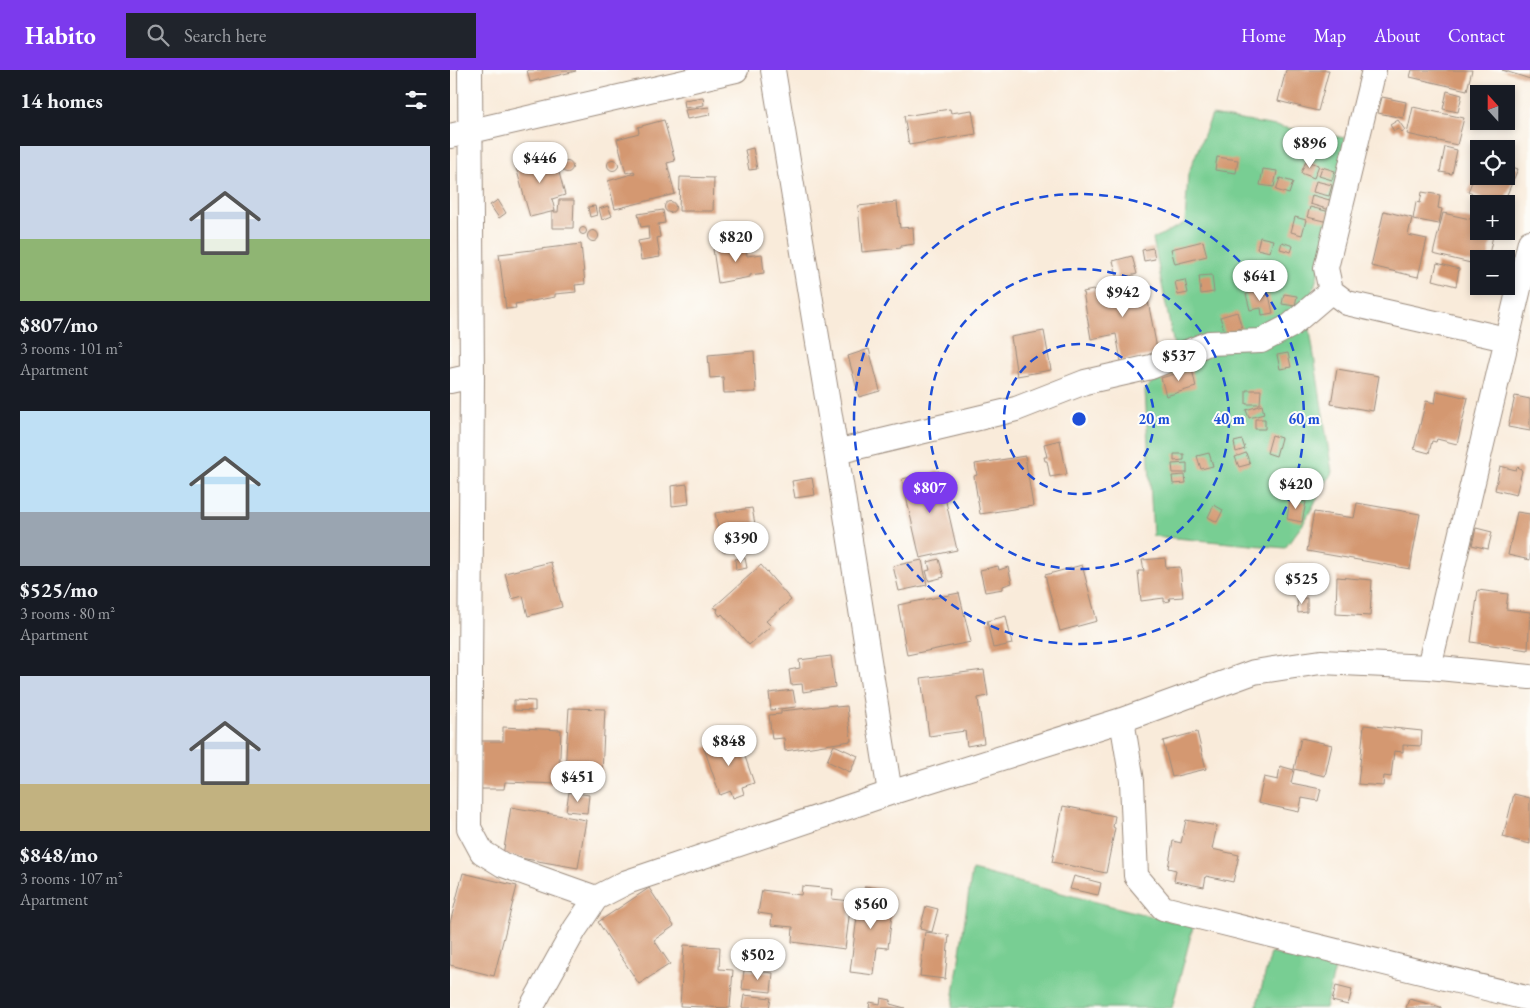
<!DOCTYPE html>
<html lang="en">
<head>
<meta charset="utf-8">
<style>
  :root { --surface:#171b24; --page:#20242c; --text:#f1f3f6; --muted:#9ea1a6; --accent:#7c3aed }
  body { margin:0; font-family:"EB Garamond",serif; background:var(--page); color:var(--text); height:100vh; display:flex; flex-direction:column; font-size:19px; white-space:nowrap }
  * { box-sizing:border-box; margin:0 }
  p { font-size:16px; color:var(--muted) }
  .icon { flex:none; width:28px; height:28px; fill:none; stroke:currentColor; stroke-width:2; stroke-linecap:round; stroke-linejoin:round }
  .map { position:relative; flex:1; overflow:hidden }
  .details { display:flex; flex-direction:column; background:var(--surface); width:450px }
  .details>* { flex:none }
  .needle { width:32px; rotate:339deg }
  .controls { position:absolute; left:1020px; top:15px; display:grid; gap:10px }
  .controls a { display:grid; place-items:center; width:45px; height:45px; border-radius:0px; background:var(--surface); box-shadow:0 2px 8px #0003; font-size:25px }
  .price { position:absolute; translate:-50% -42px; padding:0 11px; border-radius:18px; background:#fff; color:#222; font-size:16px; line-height:32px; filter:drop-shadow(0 1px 2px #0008) }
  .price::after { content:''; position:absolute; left:50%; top:30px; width:15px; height:11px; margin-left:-8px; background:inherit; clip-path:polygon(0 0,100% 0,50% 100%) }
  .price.active { background:var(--accent); color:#fff }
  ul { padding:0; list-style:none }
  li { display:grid; align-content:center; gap:10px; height:265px; padding:0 20px }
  li span { display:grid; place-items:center; height:155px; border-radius:0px; color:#555 }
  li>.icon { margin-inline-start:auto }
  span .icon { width:90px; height:90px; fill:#fffc; stroke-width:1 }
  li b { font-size:21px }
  h2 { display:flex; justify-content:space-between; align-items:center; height:60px; padding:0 20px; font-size:21px }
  header { display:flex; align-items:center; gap:30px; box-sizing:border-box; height:70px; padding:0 25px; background:var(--accent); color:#fff }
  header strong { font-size:24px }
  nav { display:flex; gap:28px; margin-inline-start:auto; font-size:18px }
  .search { width:350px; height:45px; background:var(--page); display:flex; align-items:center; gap:12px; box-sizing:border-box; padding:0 18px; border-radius:0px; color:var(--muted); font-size:19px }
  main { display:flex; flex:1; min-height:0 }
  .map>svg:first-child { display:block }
  .green { fill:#78ce93; stroke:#5a7c58 }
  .building { fill:#d49871 }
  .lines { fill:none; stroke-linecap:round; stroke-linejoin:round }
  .minor-casing { stroke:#9a8a7c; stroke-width:26 }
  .minor { stroke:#fff; stroke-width:24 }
  .ring { fill:none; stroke:#1d4ed8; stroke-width:2.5; stroke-dasharray:9 6 }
  .centre { fill:#1d4ed8; stroke:#fdfcf7; stroke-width:2.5 }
  .ring-label { font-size:15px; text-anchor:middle; font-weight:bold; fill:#1d4ed8; stroke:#fdfcf7; stroke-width:4; stroke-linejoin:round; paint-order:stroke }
</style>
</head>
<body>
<header>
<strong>Habito</strong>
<div class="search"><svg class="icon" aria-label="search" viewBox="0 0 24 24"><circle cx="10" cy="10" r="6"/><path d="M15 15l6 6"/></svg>Search here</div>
<nav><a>Home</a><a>Map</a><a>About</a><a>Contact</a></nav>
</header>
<main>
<section class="details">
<h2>14 homes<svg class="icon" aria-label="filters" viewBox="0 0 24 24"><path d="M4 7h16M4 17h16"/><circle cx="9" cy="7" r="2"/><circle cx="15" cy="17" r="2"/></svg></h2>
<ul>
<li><span style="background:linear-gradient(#c9d6e8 60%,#8fb573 0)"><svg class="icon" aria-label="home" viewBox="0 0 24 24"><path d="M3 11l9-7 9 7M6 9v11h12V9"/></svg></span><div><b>$807/mo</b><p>3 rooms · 101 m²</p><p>Apartment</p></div></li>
<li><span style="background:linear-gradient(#bfe0f5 65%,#9aa5b1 0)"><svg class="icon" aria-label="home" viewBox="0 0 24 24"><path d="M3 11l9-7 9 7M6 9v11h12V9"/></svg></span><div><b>$525/mo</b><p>3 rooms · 80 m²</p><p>Apartment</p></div></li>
<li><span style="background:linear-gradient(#c9d6e8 70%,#c2b280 0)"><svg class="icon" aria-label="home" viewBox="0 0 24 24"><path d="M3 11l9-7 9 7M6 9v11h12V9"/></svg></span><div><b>$848/mo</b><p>3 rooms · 107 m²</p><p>Apartment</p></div></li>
</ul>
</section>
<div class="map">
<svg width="1080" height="938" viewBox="0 0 1080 938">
  <rect width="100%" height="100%" fill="#fdfcf7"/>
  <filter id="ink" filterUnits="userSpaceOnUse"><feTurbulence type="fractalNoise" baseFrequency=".02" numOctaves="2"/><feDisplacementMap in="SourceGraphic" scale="10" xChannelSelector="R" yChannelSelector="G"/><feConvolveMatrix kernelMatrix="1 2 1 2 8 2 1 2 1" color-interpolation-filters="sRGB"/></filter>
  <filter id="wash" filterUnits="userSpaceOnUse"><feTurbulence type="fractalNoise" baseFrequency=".0096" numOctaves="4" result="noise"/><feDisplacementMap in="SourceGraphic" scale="20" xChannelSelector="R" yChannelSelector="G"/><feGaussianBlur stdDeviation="1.12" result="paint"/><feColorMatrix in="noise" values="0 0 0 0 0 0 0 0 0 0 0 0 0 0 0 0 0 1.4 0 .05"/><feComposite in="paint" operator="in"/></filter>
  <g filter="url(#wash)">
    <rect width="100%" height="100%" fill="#f9ebda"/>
    <path class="green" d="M762 45 895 68 884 150 857 241 882 402 853 454 835 478 703 466 695 320 726 286 703 169 735 153 738 104Z
      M522 800 743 857 722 938H502Z
      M821 883 885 899 875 938H806Z"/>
    <g id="blocks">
      <path class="building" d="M77 0H125L126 1 80 12Z
        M836 0H879L868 41 828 31Z
        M962 0H1022L1017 20 960 7Z
        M1052 0H1080V9Z
        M997 21 1012 25 1008 42 993 39Z
        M253 27 254 35 235 38 234 30Z
        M932 27 956 32 953 48 928 43Z
        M259 37 260 45 237 49 235 40Z
        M963 37 1014 48 1007 75 957 64Z
        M500 39 501 43 522 40 526 64 459 75 454 46Z
        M214 50 225 91 217 93 225 124 165 139 158 111 185 103 184 101 176 103 167 69 189 63 188 57Z
        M948 50 955 60 952 62 948 59 944 61 940 55Z
        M995 77 1007 80 1002 104 990 102Z
        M303 78 307 99 299 100 295 80Z
        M104 84 115 125 102 129 105 141 80 147 65 94Z
        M767 87 788 90 786 103 765 100Z
        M157.5 95a5.5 5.5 0 1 1 11 0a5.5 5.5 0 1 1-11 0Z
        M856 91 869 95 864 108 851 103Z
        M111.5 97a5.5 5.5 0 1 1 11 0a5.5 5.5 0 1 1-11 0Z
        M1057 95 1068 99 1053 134H1047L1018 122 1026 101 1029 102V106L1043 108 1056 106Z
        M872 97 885 101 882 110 869 106Z
        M813 99 827 101 824 117 810 115Z
        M230 107 264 108 263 141H229Z
        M830 108 843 112 839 124 826 120Z
        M866 111 882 115 879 126 863 122Z
        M972 122 990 125 988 138 992 139 989 154 963 149 966 132 970 133Z
        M862 125 883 131 880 140 860 134Z
        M48 130 56 143 49 148 40 135Z
        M109 130H124L123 158H102V142H108Z
        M214.5 137a5.5 5.5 0 1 1 11 0a5.5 5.5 0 1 1-11 0Z
        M447 132 450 158 463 157 464 174 451 176V178L412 182 408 136Z
        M145 136 147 145 140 147 138 137Z
        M158 136 162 146 152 150 149 139Z
        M860 137 880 142 878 152 857 147Z
        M213 140 215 153 208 154 210 167 207 168 210 187 191 190 188 171 199 169 198 156 191 157 188 144Z
        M934 141 962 148 958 165 977 169 968 207 921 196Z
        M993 143 1029 151V161H1044L1038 189H1029V195L983 184Z
        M845 147 856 150 852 165 841 162Z
        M129.5 161a3.5 3.5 0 1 1 7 0a3.5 3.5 0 1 1-7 0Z
        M137.5 166a5.5 5.5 0 1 1 11 0a5.5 5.5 0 1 1-11 0Z
        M810 167 823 170 820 182 807 179Z
        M753 171 757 186 725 194 721 179Z
        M832 172 843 176 841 182 830 179Z
        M295 173 297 186 312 184 314 203 300 205V207L268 213 263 179Z
        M131 174 135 214 125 215 126 222 105 224V227L65 234 66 238 56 239 49 184Z
        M703 178 705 189 694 191 692 180Z
        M682 186 687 204 668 209 663 191Z
        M987 193 1009 199 1006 216 983 210Z
        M762 205 764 222 751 224 749 206Z
        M694 210 708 284 671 291 666 264 641 269 633 222Z
        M735 210 738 223 728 225 725 212Z
        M812 221 813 226 819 225 823 243 812 245 811 238 800 240 796 224Z
        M834 224 847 226 845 236 832 234Z
        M787 242 792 258 775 263 770 247Z
        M594 261 601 300 567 306 561 267Z
        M419 279 430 321 409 327 398 286Z
        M304 281 306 322 274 323 273 307 260 308 258 285Z
        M838 283 841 297 830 299 827 285Z
        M742 299 746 317 716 326 711 308Z
        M887 299 929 306 923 341 881 334Z
        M796 320H811L810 334H796Z
        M987 321 1018 328 1007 374 987 369 986 372 982 371 979 383 964 379 976 331 985 333Z
        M1065 326 1080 329V361L1058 357Z
        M812 335 814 344 799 348 796 340Z
        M805 349H815V359H805Z
        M822 365 831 368 826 386 817 383Z
        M610 370 617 404 600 407 597 391H595L594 387H597L594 374Z
        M792 370 795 379 786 382 784 372Z
        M759 383 763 396 751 399 747 386Z
        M796 383 800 394 789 397 785 387Z
        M724 384H734V390L724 391Z
        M575 386 583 436 530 444 524 406 527 405 525 394Z
        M737 393V403H723L722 394Z
        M1050 396 1066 400 1067 397 1070 398 1072 401 1066 425 1045 420Z
        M489 401 507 480 470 488 452 409Z
        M735 405 736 413 723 414 722 406Z
        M362 408 365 425 345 428 342 411Z
        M237 414 239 434 222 436 221 416Z
        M840 429 856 432 852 452 837 449Z
        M907 433 970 444 960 499 857 481 864 442 904 448Z
        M764 435 773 440 767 452 758 447Z
        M302 438 309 475 273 482 265 443Z
        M1067 442 1080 444V490L1058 485Z
        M1026 458 1042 462 1038 479 1022 475Z
        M295 488 297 498 286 500 285 489Z
        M715 488 716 498 730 497 733 527 719 528 720 531 714 532V528L691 531 688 501H694L692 490Z
        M489 489 494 507 479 511 476 501 480 500 478 492Z
        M472 490 477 515 449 521 443 496Z
        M101 492 112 537 78 546 73 526 62 529 55 503Z
        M311 495 341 530 316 551 321 556 299 575 272 544 270 546 267 542 268 538 267 539 264 537Z
        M632 495 647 551 610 561 595 505Z
        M548 496 549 500 558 497 562 513 553 516V519L535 522 530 500Z
        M887 507 922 510 920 546 886 544Z
        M1028 520 1058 524 1056 539 1080 542 1078 580 1021 572Z
        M509 523 521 572 457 585 448 535Z
        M857 528V542L848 543 847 529Z
        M556 546 562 574 543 578 537 551Z
        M381 586 385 617 353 622 352 614 341 615 339 600 350 598 349 590Z
        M534 600 538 626 528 628 534 673 517 676 515 661 479 666 471 608Z
        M343 620 346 637 321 640 319 623Z
        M64 630 85 631V641L64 640Z
        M385 635 386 637 397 636 401 671 335 681 334 668 322 669 319 645 331 644V641Z
        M119 638 155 639 152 704 115 702Z
        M914 655 972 661 971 676 953 675V682L944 681 941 707 934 706 933 716 908 714Z
        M53 657 111 660 109 714 55 712 54 719H30L31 671H53Z
        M747 662 756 699 722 707 713 671Z
        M288 666 304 713 292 717 294 724 283 728 281 721 270 725 254 678Z
        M851 668 882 675 875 706 844 699Z
        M384 675 408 686 400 702 377 691Z
        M830 696 844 700 841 713 871 719 868 731 852 728 849 742 808 733 814 707 828 710Z
        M119 722 139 725 137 743 116 741Z
        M1064 724 1080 728V774L1053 767Z
        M613 736 665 746 663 757 665 758 656 803 602 792Z
        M61 737 136 750 128 798 53 785Z
        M736 750 767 756 762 779 789 785 783 812 756 806 754 817 724 811 726 800 718 798 723 771 731 773Z
        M13 803 67 816 44 906 0 895V853Z
        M624 806 651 813 648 825 620 819Z
        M352 816 383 819 382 829 401 831 395 879 342 872 343 857 321 855 322 845 308 843 312 820 351 825Z
        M415 816 432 819 431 827 444 828 438 878 427 877 424 905 400 902 410 823 414 824Z
        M199 818 224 856 204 870 220 894 189 914 148 852Z
        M476 836 488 839 482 862 470 859Z
        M475 862 499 865 495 909 470 906Z
        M234 875 270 877 269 899 283 900 280 938 230 936Z
        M294 900 323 903 321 922 292 919Z
        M886 916 902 920 898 935 882 931Z
        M294 925 321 928 319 938H292Z
        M431 928 441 930 440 934 455 938H419L420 932 430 934Z
        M959 929 991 937V938H956Z"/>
    </g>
  </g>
  <g filter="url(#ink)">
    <use href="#blocks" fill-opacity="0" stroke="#9a8a7c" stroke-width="1"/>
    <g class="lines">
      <defs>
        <path id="minor" d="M20 0 22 306 19 758 32 782 53 795 146 828
          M323 0 386 382 440 723
          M924 0 876 198 881 221 897 233 1056 269
          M0 66 286 0
          M0 311 22 306
          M386 382 566 339 635 312 701 297 759 273 811 271 840 256 881 221
          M979 597 1080 607
          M672 650 682 711 686 806 713 838 1080 929
          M81 938 125 859 146 828 177 812 440 723 672 650 804 602 871 592 979 597 1080 172"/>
      </defs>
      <use href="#minor" class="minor-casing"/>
      <use href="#minor" class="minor"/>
    </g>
  </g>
  <g class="ring">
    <circle cx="629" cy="349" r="75"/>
    <circle cx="629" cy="349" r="150"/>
    <circle cx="629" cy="349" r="225"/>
  </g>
  <circle cx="629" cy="349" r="8" class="centre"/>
  <g class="ring-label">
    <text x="704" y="354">20 m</text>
    <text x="779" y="354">40 m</text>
    <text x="854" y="354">60 m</text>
  </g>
</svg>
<div class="controls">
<a><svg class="needle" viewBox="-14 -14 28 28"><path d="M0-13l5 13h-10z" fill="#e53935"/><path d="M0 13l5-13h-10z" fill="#9ea1a6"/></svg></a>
<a><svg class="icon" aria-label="locate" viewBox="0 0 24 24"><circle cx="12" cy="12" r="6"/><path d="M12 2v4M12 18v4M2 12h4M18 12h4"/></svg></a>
<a>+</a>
<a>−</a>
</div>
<b class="price" style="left:860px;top:99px">$896</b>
<b class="price" style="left:90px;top:114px">$446</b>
<b class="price" style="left:286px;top:193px">$820</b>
<b class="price" style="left:810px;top:232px">$641</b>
<b class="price" style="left:673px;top:248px">$942</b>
<b class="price" style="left:729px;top:312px">$537</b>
<b class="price" style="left:846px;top:440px">$420</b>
<b class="price active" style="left:480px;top:444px">$807</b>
<b class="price" style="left:291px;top:494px">$390</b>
<b class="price" style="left:852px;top:535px">$525</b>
<b class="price" style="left:279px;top:697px">$848</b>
<b class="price" style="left:128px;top:733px">$451</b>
<b class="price" style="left:421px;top:860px">$560</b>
<b class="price" style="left:308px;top:911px">$502</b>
</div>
</main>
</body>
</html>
